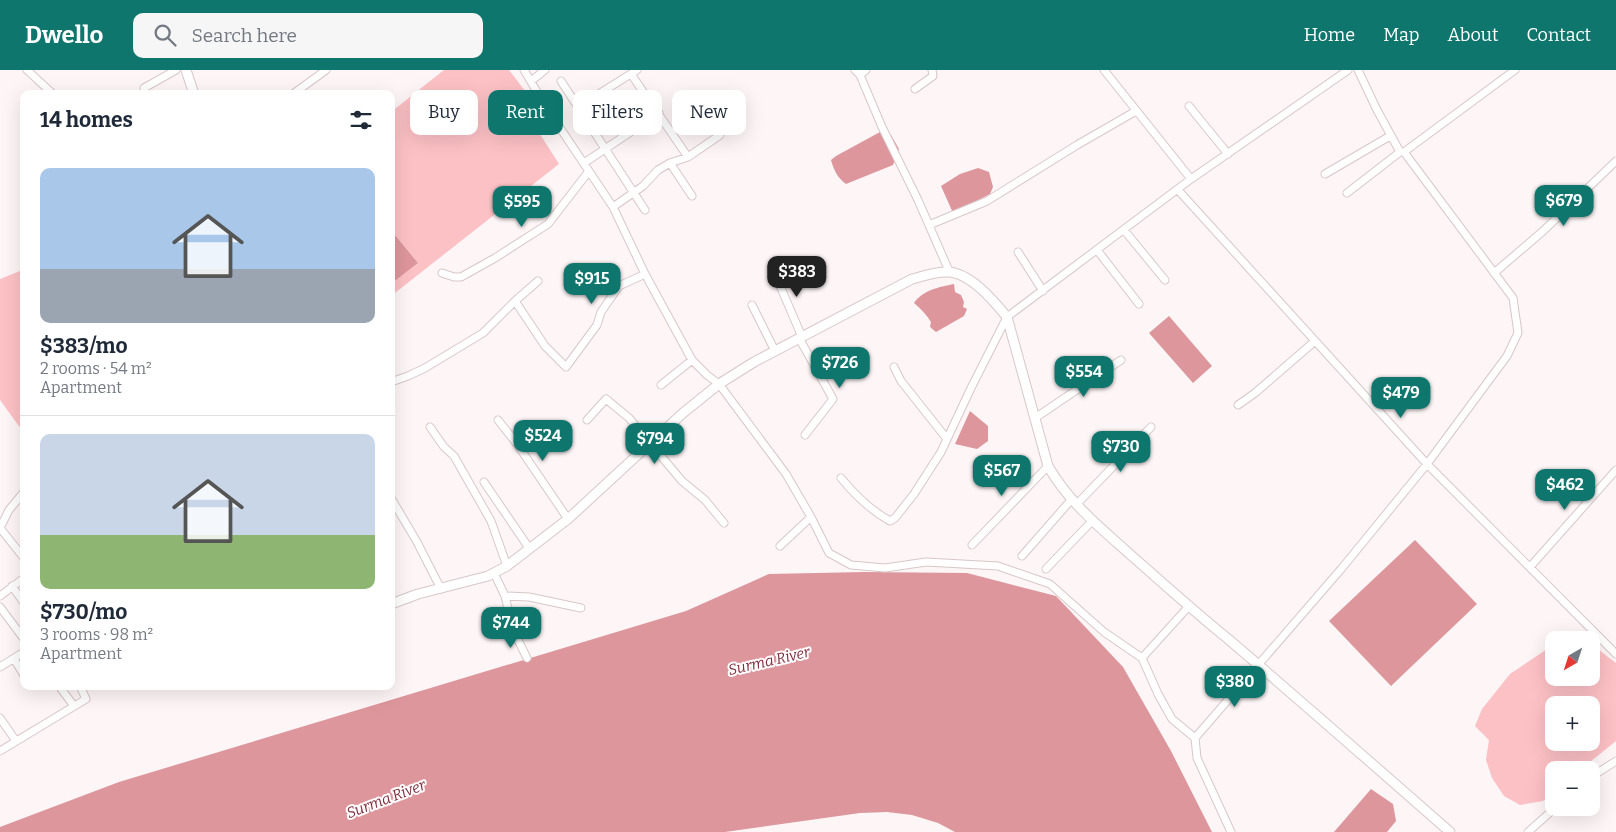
<!DOCTYPE html>
<html lang="en">
<head>
<meta charset="utf-8">
<style>
  :root { --surface:#fff; --page:#f6f6f7; --text:#1f2937; --muted:#747a83; --line:#e0e1e3; --accent:#0f766e }
  body { margin:0; font-family:Bitter,serif; background:var(--page); color:var(--text); height:100vh; display:flex; flex-direction:column; font-size:19px; white-space:nowrap }
  * { box-sizing:border-box; margin:0 }
  p { font-size:16px; color:var(--muted) }
  .icon { flex:none; width:28px; height:28px; fill:none; stroke:currentColor; stroke-width:2; stroke-linecap:round; stroke-linejoin:round }
  .map { position:relative; flex:1; overflow:hidden }
  .sheet { position:absolute; left:20px; top:20px; width:375px; height:600px; display:flex; flex-direction:column; background:var(--surface); border-radius:10px; box-shadow:0 5px 20px #0002 }
  .sheet>* { flex:none }
  .top-card { position:absolute; left:410px; top:20px; width:475px; height:45px; display:flex; gap:10px }
  .needle { width:32px; rotate:219deg }
  .buttons { position:absolute; left:1545px; top:561px; display:grid; gap:10px }
  .buttons a { display:grid; place-items:center; width:55px; height:55px; border-radius:10px; background:var(--surface); box-shadow:0 5px 20px #0002; font-size:25px }
  .price { position:absolute; translate:-50% -42px; padding:0 11px; border-radius:10px; background:var(--accent); color:#fff; font-size:16px; line-height:32px; filter:drop-shadow(0 1px 2px #0008) }
  .price::after { content:''; position:absolute; left:50%; top:30px; width:15px; height:11px; margin-left:-8px; background:inherit; clip-path:polygon(0 0,100% 0,50% 100%) }
  .price.on { background:#222; color:#fff }
  ul { padding:0; list-style:none }
  li { display:grid; align-content:center; gap:10px; height:265px; padding:0 20px }
  li+li { border-top:1px solid var(--line) }
  li span { display:grid; place-items:center; height:155px; border-radius:10px; color:#555 }
  li>.icon { margin-inline-start:auto }
  span .icon { width:90px; height:90px; fill:#fffc; stroke-width:1 }
  li b { font-size:21px }
  h2 { display:flex; justify-content:space-between; align-items:center; height:60px; padding:0 20px; font-size:21px }
  .chip { padding:0 18px; border-radius:10px; background:var(--surface); box-shadow:0 5px 20px #0002; font-size:18px; line-height:45px }
  .chip.on { background:var(--accent); color:#fff }
  header { display:flex; align-items:center; gap:30px; box-sizing:border-box; height:70px; padding:0 25px; background:var(--accent); color:#fff }
  header strong { font-size:24px }
  nav { display:flex; gap:28px; margin-inline-start:auto; font-size:18px }
  .search { width:350px; height:45px; background:var(--page); display:flex; align-items:center; gap:12px; box-sizing:border-box; padding:0 18px; border-radius:10px; color:var(--muted); font-size:19px }
  .map>svg:first-child { display:block }
  .green { fill:#fcc1c5; fill-rule:evenodd }
  .water { fill:#dd969c }
  .lines { fill:none; stroke-linecap:round; stroke-linejoin:round }
  .minor-casing { stroke:#d9c7c8; stroke-width:9 }
  .secondary-casing { stroke:#d9c7c8; stroke-width:11 }
  .minor { stroke:#fff; stroke-width:7 }
  .secondary { stroke:#fff; stroke-width:9 }
  .labels { text-anchor:middle; dominant-baseline:central; stroke-width:4; stroke-linejoin:round; paint-order:stroke }
  .water-label { font-size:15px; font-style:italic; fill:#832e3c; stroke:#fff }
</style>
</head>
<body>
<header>
<strong>Dwello</strong>
<div class="search"><svg class="icon" aria-label="search" viewBox="0 0 24 24"><circle cx="10" cy="10" r="6"/><path d="M15 15l6 6"/></svg>Search here</div>
<nav><a>Home</a><a>Map</a><a>About</a><a>Contact</a></nav>
</header>
<div class="map">
<svg width="1616" height="762" viewBox="0 0 1616 762">
  <rect width="100%" height="100%" fill="#fdf5f6"/>
  <path class="green" d="M444 0H509L532 30 522 36 559 94 391 226V214L418 193 391 160V42Z
    M24 196V359H21L0 330V209L20 201Z
    M1550 577H1554V608H1591V578L1599 580 1616 593V671L1580 700H1554V721L1543 731 1520 735 1504 726 1492 708 1486 690 1489 670 1475 656 1482 639 1510 604ZM1554 635H1591V672H1554Z"/>
  <path class="water" d="M880 62 891 65 899 79 893 95 846 114C838 108 834 101 831 90L836 86Z
    M978 98 989 102 993 117 990 124 953 143 941 116 960 104Z
    M391 160 418 193 391 214Z
    M954 214 955 222 961 225 964 232 963 237 967 239 964 246 936 262 930 257 931 252C927 245 921 239 914 233 923 220 939 217 954 214Z
    M1169 246 1212 296 1193 313 1149 263Z
    M970 341 988 356V371L977 379 955 374Z
    M1415 470 1477 534 1391 616 1329 551Z
    M864 502 967 503 1056 526 1123 597 1171 681 1212 762H955L938 753 912 745 887 742 860 743 725 762H0V757L119 712 686 541 769 504Z
    M1371 719 1393 734 1396 751 1387 762H1334Z"/>
  <g class="lines">
    <defs>
      <path id="minor" d="M27 0 53 24
        M524 0 546 37 613 137 645 204 692 290 707 305 719 314 786 404 811 447 829 483 851 495 885 498 926 492 998 496 1050 514 1104 562 1142 588 1158 624 1172 649 1195 668 1197 688 1231 762
        M855 0 860 5 882 57 918 130 949 201
        M1104 0 1191 109
        M631 4 688 87
        M860 5 866 0
        M531 11 545 0
        M561 11 645 140
        M144 18 176 0
        M915 19 933 6 932 0
        M293 24 326 0
        M1189 36 1228 84
        M578 37 637 0
        M1404 82 1515 0
        M584 93 659 43
        M670 93 692 126
        M1325 104 1390 66
        M1178 120 1427 394 1616 584
        M1347 123 1400 82
        M613 137 643 116 658 100 670 93 688 87 720 65
        M929 155 987 131 1077 75 1136 41
        M1124 160 1165 210
        M1097 180 1139 234
        M1018 182 1043 221
        M772 197 802 267
        M442 203 454 207H461L495 188 548 154 589 101
        M1494 203 1542 162 1616 91
        M515 231 545 276 566 297 597 255 601 242 619 216 645 204
        M752 235 775 281
        M799 268 833 329 805 365
        M894 297 901 311 947 369
        M391 312 408 306 425 298 483 263 515 231 538 211
        M661 315 692 290
        M1238 335 1255 323 1315 271
        M1035 348 1121 290
        M498 350 517 374 568 449
        M587 350 606 329 629 348 682 411 705 430 724 453
        M430 357 444 377 454 386 491 451 507 496
        M841 408C855 425 870 440 890 451L895 448 914 424 941 382 971 318 1007 247 1191 109 1348 0
        M484 412 529 478
        M391 428 417 472 441 519
        M1076 435 1151 357
        M0 458 9 440 24 422
        M0 458 24 488
        M972 475 1048 396
        M780 476 811 447
        M1022 486 1071 430
        M1530 497 1616 400
        M1046 499 1093 450
        M494 503 505 526 513 560 527 588
        M12 516 24 533
        M0 526 24 508
        M505 526 529 527 581 538
        M0 537 24 569
        M1142 588 1189 536
        M14 589 24 605
        M0 597 24 582
        M59 616 74 636
        M0 648 16 671
        M1195 668 1342 498 1427 394 1507 286 1518 263 1513 228 1404 82H1400L1377 40 1358 0
        M0 681 86 629 80 616
        M1591 707 1616 691
        M1528 762 1555 738"/>
      <path id="secondary" d="M186 0 194 24
        M391 534 418 524 488 506 507 496 568 449 683 343 719 314 754 292 912 209C923 206 935 202 946 202 969 201 994 231 1007 247L1048 396C1069 433 1102 459 1133 487 1164 514 1195 542 1227 568 1302 632 1376 697 1450 762"/>
    </defs>
    <use href="#minor" class="minor-casing"/>
    <use href="#secondary" class="secondary-casing"/>
    <use href="#minor" class="minor"/>
    <use href="#secondary" class="secondary"/>
  </g>
  <g class="labels">
    <g class="water-label">
      <text transform="translate(769 591) rotate(-13)">Surma River</text>
      <text transform="translate(386 729) rotate(-21)">Surma River</text>
    </g>
  </g>
</svg>
<div class="buttons">
<a><svg class="needle" viewBox="-14 -14 28 28"><path d="M0-13l5 13h-10z" fill="#e53935"/><path d="M0 13l5-13h-10z" fill="#747a83"/></svg></a>
<a>+</a>
<a>−</a>
</div>
<b class="price" style="left:1564px;top:157px">$679</b>
<b class="price" style="left:522px;top:158px">$595</b>
<b class="price on" style="left:797px;top:228px">$383</b>
<b class="price" style="left:592px;top:235px">$915</b>
<b class="price" style="left:840px;top:319px">$726</b>
<b class="price" style="left:1084px;top:328px">$554</b>
<b class="price" style="left:1401px;top:349px">$479</b>
<b class="price" style="left:543px;top:392px">$524</b>
<b class="price" style="left:655px;top:395px">$794</b>
<b class="price" style="left:1121px;top:403px">$730</b>
<b class="price" style="left:1002px;top:427px">$567</b>
<b class="price" style="left:1565px;top:441px">$462</b>
<b class="price" style="left:511px;top:579px">$744</b>
<b class="price" style="left:1235px;top:638px">$380</b>
<div class="top-card">
<a class="chip">Buy</a>
<a class="chip on">Rent</a>
<a class="chip">Filters</a>
<a class="chip">New</a>
</div>
<section class="sheet">
<h2>14 homes<svg class="icon" aria-label="filters" viewBox="0 0 24 24"><path d="M4 7h16M4 17h16"/><circle cx="9" cy="7" r="2"/><circle cx="15" cy="17" r="2"/></svg></h2>
<ul>
<li><span style="background:linear-gradient(#a9c7e8 65%,#9aa5b1 0)"><svg class="icon" aria-label="home" viewBox="0 0 24 24"><path d="M3 11l9-7 9 7M6 9v11h12V9"/></svg></span><div><b>$383/mo</b><p>2 rooms · 54 m²</p><p>Apartment</p></div></li>
<li><span style="background:linear-gradient(#c9d6e8 65%,#8fb573 0)"><svg class="icon" aria-label="home" viewBox="0 0 24 24"><path d="M3 11l9-7 9 7M6 9v11h12V9"/></svg></span><div><b>$730/mo</b><p>3 rooms · 98 m²</p><p>Apartment</p></div></li>
</ul>
</section>
</div>
</body>
</html>
